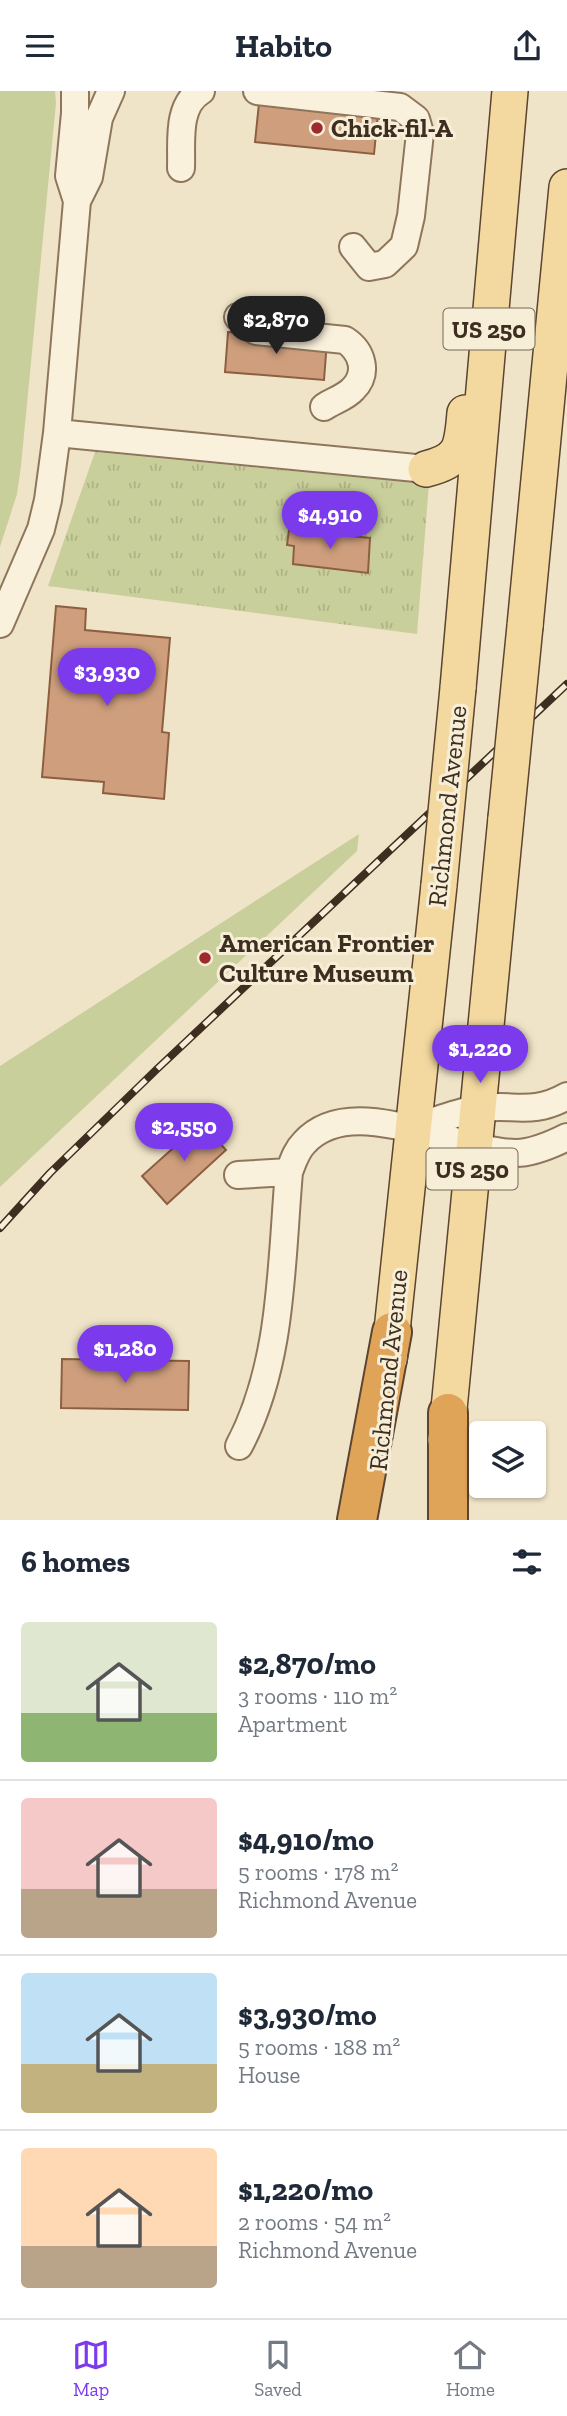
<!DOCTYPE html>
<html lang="en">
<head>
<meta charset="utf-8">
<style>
  :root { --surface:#fff; --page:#f2f2f3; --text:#1f2937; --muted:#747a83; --line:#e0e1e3; --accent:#7c3aed }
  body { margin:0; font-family:"Zilla Slab",serif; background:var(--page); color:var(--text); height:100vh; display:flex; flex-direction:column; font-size:26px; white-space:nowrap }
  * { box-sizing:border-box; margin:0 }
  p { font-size:23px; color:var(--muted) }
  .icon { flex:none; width:38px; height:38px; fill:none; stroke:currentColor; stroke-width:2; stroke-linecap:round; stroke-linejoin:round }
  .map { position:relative; height:1429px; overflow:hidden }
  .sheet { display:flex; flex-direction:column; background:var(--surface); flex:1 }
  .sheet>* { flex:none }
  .buttons { position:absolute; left:469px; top:1330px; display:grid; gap:14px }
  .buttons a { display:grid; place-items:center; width:77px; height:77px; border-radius:7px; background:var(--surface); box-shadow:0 2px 5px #0004; font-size:35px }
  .price { position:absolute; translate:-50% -60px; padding:0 16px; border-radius:24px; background:var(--accent); color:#fff; font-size:23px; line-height:46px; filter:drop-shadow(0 2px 4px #0008) }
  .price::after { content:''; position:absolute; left:50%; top:42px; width:21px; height:16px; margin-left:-10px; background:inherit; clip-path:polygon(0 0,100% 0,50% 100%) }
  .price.on { background:#222; color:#fff }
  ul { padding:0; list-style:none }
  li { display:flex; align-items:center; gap:21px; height:175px; padding:0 21px }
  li+li { border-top:2px solid var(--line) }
  li span { display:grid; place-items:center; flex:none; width:196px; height:140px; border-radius:7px; color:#555 }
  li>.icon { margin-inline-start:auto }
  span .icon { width:84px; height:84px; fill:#fffc; stroke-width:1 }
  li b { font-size:30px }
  h2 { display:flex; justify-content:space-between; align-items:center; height:84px; padding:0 21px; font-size:30px }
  header { display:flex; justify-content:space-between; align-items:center; height:91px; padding:0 21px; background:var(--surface); font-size:32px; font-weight:800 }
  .dock { display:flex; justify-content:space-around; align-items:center; height:98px; border-top:2px solid var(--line); background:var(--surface); font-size:19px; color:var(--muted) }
  .dock a { display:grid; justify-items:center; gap:4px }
  .dock .on { color:var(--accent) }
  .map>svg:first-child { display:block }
  .grass { fill:url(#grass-tufts) }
  .park { fill:#c9cf9b }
  .building { fill:#cf9f7d; stroke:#8d5f41; stroke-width:2 }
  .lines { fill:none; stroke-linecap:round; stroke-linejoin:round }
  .minor-casing { stroke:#8d765c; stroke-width:30 }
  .major-casing { stroke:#5b4430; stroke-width:38 }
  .highway-casing { stroke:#5b4430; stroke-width:42 }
  .minor { stroke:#faf1dc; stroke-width:26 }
  .major { stroke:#f3d9a0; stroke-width:35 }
  .highway { stroke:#e0a458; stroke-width:38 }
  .rail-casing { stroke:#3d2e20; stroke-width:8 }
  .rail { stroke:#f7eed8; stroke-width:5; stroke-dasharray:16; stroke-linecap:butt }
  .major-bridge-casing { stroke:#5b4430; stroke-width:38; stroke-linecap:butt }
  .major-bridge { stroke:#f3d9a0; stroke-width:35 }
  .poi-dot { fill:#9e2a2b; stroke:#f7eed8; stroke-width:2.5 }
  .labels { text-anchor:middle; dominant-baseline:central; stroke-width:6; stroke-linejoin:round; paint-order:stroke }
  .shield { fill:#f7eed8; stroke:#756857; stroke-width:2 }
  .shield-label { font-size:24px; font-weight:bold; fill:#3d2e20 }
  .poi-label { font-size:26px; font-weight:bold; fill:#3d2e20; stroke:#f7eed8; text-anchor:start }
  .street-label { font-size:26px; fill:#3d2e20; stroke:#f7eed8 }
</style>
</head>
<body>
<header><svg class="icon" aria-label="menu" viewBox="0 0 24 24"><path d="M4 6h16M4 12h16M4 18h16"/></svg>Habito<svg class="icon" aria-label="share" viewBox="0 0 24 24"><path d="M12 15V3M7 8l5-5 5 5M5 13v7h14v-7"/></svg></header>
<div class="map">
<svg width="567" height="1429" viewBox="0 0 567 1429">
  <defs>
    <pattern id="grass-tufts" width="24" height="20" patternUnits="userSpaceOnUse" patternTransform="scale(1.75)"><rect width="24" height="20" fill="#c9cf9b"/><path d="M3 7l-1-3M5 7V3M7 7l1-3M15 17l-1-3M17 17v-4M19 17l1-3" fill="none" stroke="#aeb285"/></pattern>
  </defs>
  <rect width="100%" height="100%" fill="#f0e4c8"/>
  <path class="grass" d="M95 361 429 393 417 543 48 495Z"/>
  <path class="park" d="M0 0H55L56 12 21 375 17 403 0 456Z
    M359 743 357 760 0 1096V975Z"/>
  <path class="building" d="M259 12 378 23 374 63 255 51Z
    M228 241 327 250 324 289 225 281Z
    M289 439 370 447 368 482 293 473 294 455 287 454Z
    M56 515 86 518 85 539 170 547 162 641 169 642 164 708 103 702 104 691 42 686Z
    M201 1032 226 1059 167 1113 142 1085Z
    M62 1268 189 1270 188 1319 61 1317Z"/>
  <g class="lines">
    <defs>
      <path id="minor" d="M257 0 400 16 416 28 420 42 411 125 404 155 385 173 369 176 353 156
        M181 77C182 52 176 15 201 0
        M77 110 89 86 99 27 111 0
        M238 226 256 240 345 249C362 260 369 282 353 298 346 306 333 310 324 316
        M57 342 426 378
        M0 533 41 438 48 409 57 342 77 110 69 85 75 22V0
        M412 1037C433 1031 454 1022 476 1018 511 1011 530 1026 567 1005
        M238 1084 289 1081
        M239 1355C283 1272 281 1172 289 1081 293 1071 296 1060 304 1052 353 998 456 1062 516 1062 532 1062 553 1053 567 1046"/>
      <path id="major" d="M426 378C462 369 462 356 465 322
        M525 535 567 96
        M458 597 510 0
        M389 1268 439 794
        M446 1349 506 727"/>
      <path id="highway" d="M357 1429 392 1241
        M448 1429V1322"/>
    </defs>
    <use href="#minor" class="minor-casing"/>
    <use href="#major" class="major-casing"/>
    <use href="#highway" class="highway-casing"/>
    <use href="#minor" class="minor"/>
    <use href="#major" class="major"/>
    <use href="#highway" class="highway"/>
    <defs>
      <path id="rail" d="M0 1137 50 1082 156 979 567 593"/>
    </defs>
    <use href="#rail" class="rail-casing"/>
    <use href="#rail" class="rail"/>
    <defs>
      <path id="major-bridge" d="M506 727 525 535
        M439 794 458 597"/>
    </defs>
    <use href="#major-bridge" class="major-bridge-casing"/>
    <use href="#major-bridge" class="major-bridge"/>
  </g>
  <g class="poi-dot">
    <circle cx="317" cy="37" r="7"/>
    <circle cx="205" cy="867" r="7"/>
  </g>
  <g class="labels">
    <g class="shield">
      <rect x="443.5" y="217.5" width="91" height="41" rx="5"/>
      <rect x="426.5" y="1057.5" width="91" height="41" rx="5"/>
    </g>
    <g class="shield-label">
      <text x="489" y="238">US 250</text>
      <text x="472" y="1078">US 250</text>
    </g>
    <g class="poi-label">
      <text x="331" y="37">Chick-fil-A</text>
      <text x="219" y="852">American Frontier<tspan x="219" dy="30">Culture Museum</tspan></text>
    </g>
    <g class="street-label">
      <text transform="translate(447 715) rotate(-84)">Richmond Avenue</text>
      <text transform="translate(388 1279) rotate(-84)">Richmond Avenue</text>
    </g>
  </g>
</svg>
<div class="buttons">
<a><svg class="icon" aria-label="layers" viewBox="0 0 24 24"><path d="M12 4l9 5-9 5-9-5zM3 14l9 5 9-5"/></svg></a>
</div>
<b class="price on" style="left:276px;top:265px">$2,870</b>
<b class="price" style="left:330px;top:460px">$4,910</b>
<b class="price" style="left:107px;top:617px">$3,930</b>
<b class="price" style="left:480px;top:994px">$1,220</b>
<b class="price" style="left:184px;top:1072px">$2,550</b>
<b class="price" style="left:125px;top:1294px">$1,280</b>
</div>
<section class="sheet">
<h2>6 homes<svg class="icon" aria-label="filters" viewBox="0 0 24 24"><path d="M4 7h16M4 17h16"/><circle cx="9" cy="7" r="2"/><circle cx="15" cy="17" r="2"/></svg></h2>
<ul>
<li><span style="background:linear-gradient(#dfe7d0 65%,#8fb573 0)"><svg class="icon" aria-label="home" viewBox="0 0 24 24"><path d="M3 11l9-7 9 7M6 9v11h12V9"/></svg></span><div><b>$2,870/mo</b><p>3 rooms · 110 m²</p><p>Apartment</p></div></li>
<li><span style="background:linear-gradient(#f6c9c9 65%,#b9a48a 0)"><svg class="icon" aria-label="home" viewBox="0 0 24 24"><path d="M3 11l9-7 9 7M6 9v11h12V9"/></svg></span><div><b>$4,910/mo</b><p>5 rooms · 178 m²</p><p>Richmond Avenue</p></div></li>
<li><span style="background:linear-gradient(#bfe0f5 65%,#c2b280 0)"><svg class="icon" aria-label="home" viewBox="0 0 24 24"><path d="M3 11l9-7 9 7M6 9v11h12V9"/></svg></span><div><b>$3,930/mo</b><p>5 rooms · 188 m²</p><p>House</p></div></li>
<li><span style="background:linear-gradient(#ffd9b3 70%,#b9a48a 0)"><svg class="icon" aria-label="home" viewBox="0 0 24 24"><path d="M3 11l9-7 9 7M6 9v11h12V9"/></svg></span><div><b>$1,220/mo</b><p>2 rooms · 54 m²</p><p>Richmond Avenue</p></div></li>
</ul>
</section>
<nav class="dock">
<a class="on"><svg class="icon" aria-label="map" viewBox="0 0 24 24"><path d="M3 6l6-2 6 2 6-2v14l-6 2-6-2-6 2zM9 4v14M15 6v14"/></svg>Map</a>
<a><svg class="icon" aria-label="saved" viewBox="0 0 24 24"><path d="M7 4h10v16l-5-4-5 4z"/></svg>Saved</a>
<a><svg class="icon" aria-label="home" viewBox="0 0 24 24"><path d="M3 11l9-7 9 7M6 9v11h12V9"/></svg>Home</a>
</nav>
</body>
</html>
